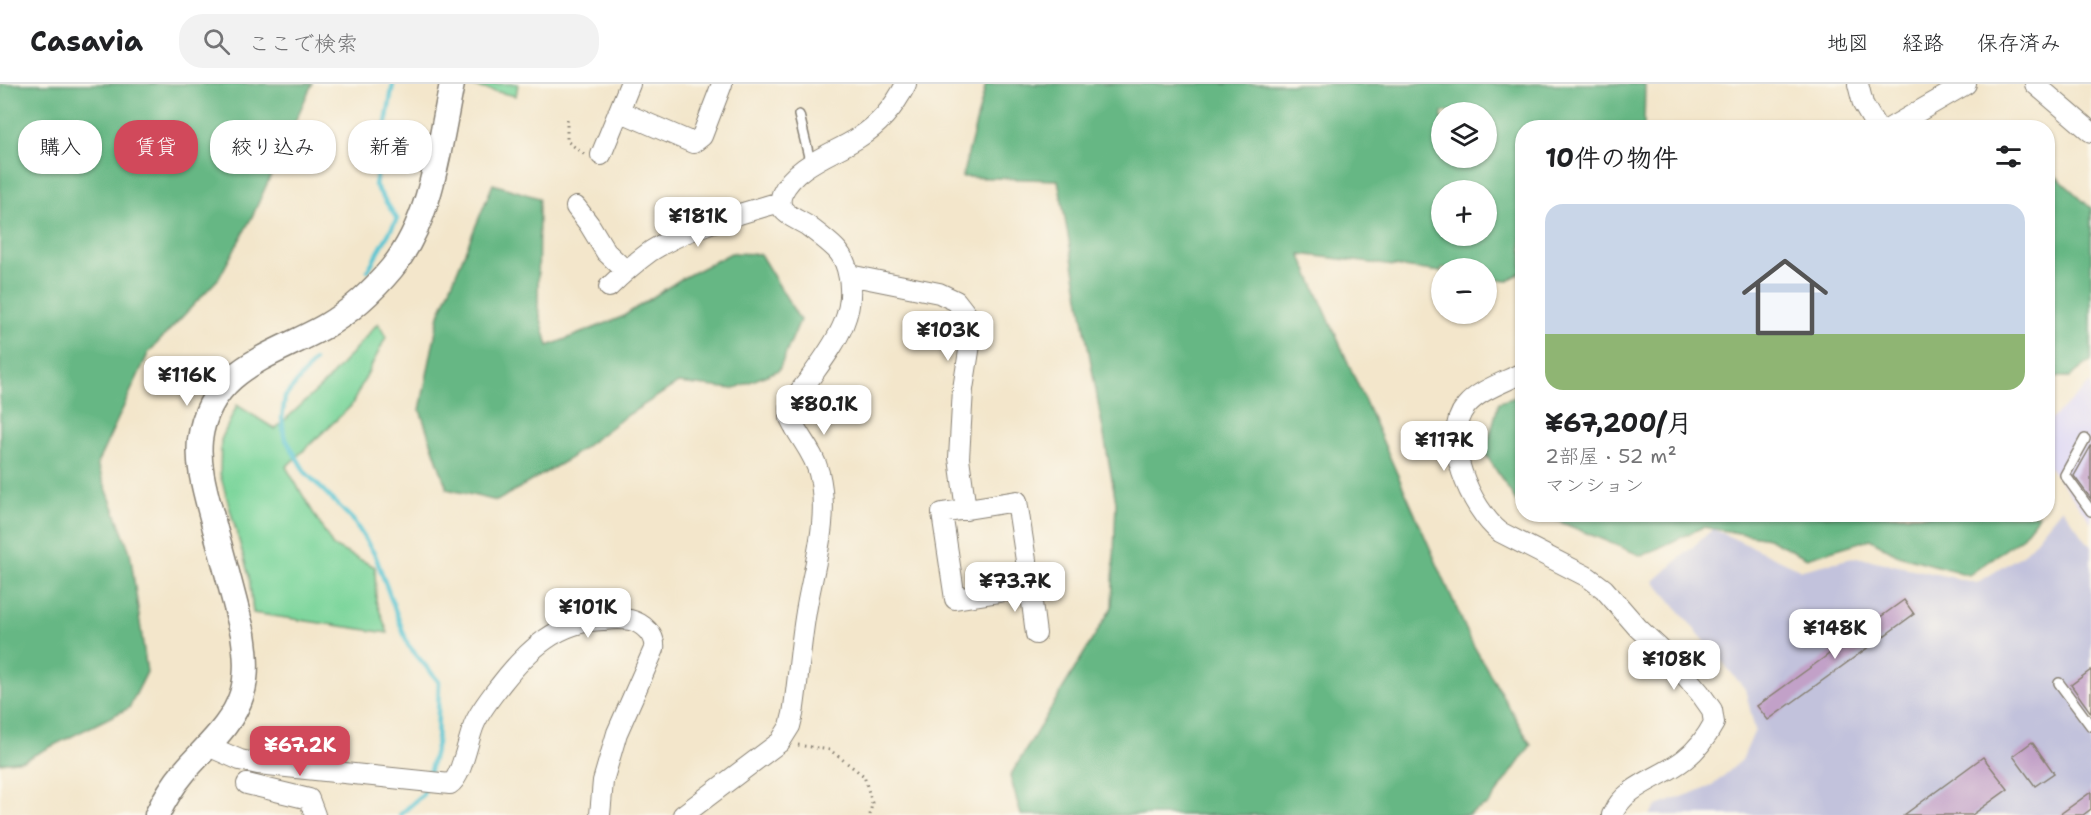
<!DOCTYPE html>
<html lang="ja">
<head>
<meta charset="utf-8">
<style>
  :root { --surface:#fff; --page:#f2f2f2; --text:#202124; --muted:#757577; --line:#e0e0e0; --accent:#d1495b }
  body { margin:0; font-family:"Shantell Sans","Klee One",sans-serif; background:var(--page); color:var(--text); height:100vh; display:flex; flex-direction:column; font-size:22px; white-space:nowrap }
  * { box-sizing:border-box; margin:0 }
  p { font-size:20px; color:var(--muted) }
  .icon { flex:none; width:33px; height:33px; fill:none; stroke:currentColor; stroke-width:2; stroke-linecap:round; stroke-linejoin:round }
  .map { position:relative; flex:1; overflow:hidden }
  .side { position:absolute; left:1515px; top:36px; width:540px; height:402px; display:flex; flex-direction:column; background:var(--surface); border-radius:24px; box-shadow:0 2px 4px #0004 }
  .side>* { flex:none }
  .banner { position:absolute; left:18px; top:36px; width:570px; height:54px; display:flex; gap:12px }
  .tools { position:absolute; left:1431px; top:18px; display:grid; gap:12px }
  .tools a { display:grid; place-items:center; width:66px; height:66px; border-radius:50%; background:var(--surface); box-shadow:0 2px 4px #0004; font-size:30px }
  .price { position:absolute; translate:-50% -51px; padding:0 14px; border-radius:12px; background:#fff; color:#222; font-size:20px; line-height:39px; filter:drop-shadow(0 2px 3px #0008) }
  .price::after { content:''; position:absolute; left:50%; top:36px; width:18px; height:14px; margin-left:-9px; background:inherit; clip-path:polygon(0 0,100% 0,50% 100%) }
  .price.current { background:var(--accent); color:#fff }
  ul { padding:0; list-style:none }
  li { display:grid; align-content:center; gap:12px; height:318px; padding:0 30px }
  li+li { border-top:2px solid var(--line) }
  li span { display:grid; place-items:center; height:186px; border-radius:18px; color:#555 }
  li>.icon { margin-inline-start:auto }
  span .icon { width:108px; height:108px; fill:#fffc; stroke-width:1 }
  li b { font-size:26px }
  h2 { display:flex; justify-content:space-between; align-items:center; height:72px; padding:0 30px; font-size:26px }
  .tag { padding:0 21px; border-radius:24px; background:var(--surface); box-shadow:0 2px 4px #0004; font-size:21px; line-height:54px }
  .tag.current { background:var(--accent); color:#fff }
  header { display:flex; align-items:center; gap:36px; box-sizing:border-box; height:84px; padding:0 30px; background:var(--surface); border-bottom:2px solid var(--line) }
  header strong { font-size:28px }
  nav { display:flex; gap:33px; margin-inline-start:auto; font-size:21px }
  .search { width:420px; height:54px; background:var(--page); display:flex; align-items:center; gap:15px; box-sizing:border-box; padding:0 21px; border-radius:24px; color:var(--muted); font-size:22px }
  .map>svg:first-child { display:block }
  .built { fill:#dcd6f6 }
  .industrial { fill:#c2c2dc }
  .green { fill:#7dd69c; stroke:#4c795c; stroke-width:1.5 }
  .forest { fill:#66b784; stroke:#416a50; stroke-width:1.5; fill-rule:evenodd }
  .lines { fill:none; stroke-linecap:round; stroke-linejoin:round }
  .stream { stroke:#58c4d1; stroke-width:4.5 }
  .building { fill:#c2a1c8 }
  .service-casing { stroke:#888174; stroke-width:12 }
  .minor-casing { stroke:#888174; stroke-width:22 }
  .tertiary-casing { stroke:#888174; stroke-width:27 }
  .path { stroke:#888174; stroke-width:3; stroke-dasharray:1.5 4.5; stroke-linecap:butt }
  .service { stroke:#fff; stroke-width:9 }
  .minor { stroke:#fff; stroke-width:20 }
  .tertiary { stroke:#fff; stroke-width:24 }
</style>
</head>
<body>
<header>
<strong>Casavia</strong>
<div class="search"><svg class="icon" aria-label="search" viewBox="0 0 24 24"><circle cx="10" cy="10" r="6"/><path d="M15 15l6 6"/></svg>ここで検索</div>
<nav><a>地図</a><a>経路</a><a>保存済み</a></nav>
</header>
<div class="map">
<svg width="2091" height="731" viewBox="0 0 2091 731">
  <rect width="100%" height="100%" fill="#fbf7ec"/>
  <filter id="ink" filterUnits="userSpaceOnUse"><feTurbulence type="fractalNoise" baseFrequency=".0167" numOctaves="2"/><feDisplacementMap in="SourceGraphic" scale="12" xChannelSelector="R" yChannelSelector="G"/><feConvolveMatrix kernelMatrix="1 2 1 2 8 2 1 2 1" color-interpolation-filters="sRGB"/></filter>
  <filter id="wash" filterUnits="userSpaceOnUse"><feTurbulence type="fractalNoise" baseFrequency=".008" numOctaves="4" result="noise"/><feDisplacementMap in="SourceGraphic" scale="24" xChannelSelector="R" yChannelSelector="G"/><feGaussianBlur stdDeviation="1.35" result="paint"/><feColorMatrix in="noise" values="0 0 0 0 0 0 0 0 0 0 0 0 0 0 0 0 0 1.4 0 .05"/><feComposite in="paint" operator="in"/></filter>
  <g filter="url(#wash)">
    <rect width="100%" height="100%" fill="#f3e6cb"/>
    <path class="built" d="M2091 299V438L2048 381V338Z"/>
    <path class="industrial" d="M2062 424 2091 463V731H1649L1657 722 1712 702 1742 676 1755 646 1745 605 1654 497 1713 445 1802 486 1857 473 1977 499 2025 469Z"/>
    <path class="green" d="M476 0H518L516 12 475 3Z
      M378 239 386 253 351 322 286 383 333 462 375 483 376 517 388 549 253 529 249 492 220 390 221 356 237 321 275 345 326 298Z"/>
    <path class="forest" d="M0 0H312L253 131 219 194 149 268 97 380 130 468 147 588 129 624 24 676 0 679Z
      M986 0H1645L1644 43 1522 44V187L1508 197 1487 194 1486 184H1442L1441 188 1300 170 1472 559 1531 661 1489 720 1467 731H1021L1010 692 1112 523 1116 418 1058 96 962 93ZM1442 28H1486V74H1442ZM1442 106H1486V152H1442Z
      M2048 85 2091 124V277L2070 293H2048Z
      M493 100 539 114 538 224 548 262 622 233 681 195 731 169 760 170 800 236 779 286 733 305 678 299 623 334 567 376 497 417 447 405 420 326 439 231Z
      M1522 311V422L1518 420 1485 369 1499 318Z
      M1543 431H2039L2021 454 1969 491 1898 471 1870 455 1807 474 1768 454 1703 443 1642 472Z"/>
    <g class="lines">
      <path class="stream" d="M368 186 397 135 375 101 393 0
        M314 277 285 313 282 334 284 352 305 388 353 436 375 471 408 561 439 598 437 659 428 694
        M400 731 423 710 426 702"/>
    </g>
    <g id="blocks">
      <path class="building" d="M2091 362V415L2074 392Z
        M1904 516 1914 530 1768 636 1757 622Z
        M2091 586V629L2071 601Z
        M2032 658 2054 689 2035 702 2013 672Z
        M1983 673 2008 705 1972 731H1904Z
        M2091 708V725L2083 731H2059Z"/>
    </g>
  </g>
  <g filter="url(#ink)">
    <use href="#blocks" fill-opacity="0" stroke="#888174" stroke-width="1.5"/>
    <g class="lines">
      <defs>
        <path id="service" d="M799 31 811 81
          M2085 355 2065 391 2091 427
          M2059 599 2091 642"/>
        <path id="minor" d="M1858 0 1863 20 1877 44
          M2035 0 2091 48
          M619 27 693 59 702 52 722 0
          M1890 44 1966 0
          M601 71 630 0
          M576 123 589 140 606 168 626 187
          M849 191 939 209 956 217 970 235 972 248 963 305 959 374 966 426
          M609 203C622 190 636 178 651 167 690 142 737 131 780 118
          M1522 289C1505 298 1479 306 1466 322 1439 354 1471 425 1500 448L1588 493 1604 505 1638 544 1673 577 1700 609 1712 626 1714 639C1706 654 1698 665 1685 675 1660 695 1626 700 1612 731
          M1017 417 1030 503 955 515 942 429Z
          M1030 503 1036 550
          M208 662 240 676 258 680 450 700C462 693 468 655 474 641 480 626 492 612 502 599 528 566 558 537 603 536 611 535 621 534 630 536 643 539 656 551 654 565L617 649 603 697 600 731
          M247 700 309 715 315 731
          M683 731 780 658 790 642 793 630C798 598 800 566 805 534 812 486 831 437 819 389 814 370 802 357 793 340L790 334V323C794 313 802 305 808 297 832 263 860 230 847 185 845 178 841 170 836 165 828 157 817 149 808 142 800 137 787 132 782 124 780 119 780 115 782 110 795 81 833 70 858 54 879 41 895 22 906 0"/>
        <path id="tertiary" d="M157 731C164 716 173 701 184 688 205 663 232 642 242 610 248 590 246 570 243 550 234 515 225 480 215 445 208 416 197 386 200 356 209 285 272 272 324 243 350 228 373 207 392 184 433 133 439 61 452 0"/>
      </defs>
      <use href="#service" class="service-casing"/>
      <use href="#minor" class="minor-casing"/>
      <use href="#tertiary" class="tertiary-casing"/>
      <path class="path" d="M567 35V57L585 71
        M798 661 830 666 864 692 872 719 870 731"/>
      <use href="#service" class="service"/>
      <use href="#minor" class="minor"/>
      <use href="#tertiary" class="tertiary"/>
    </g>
  </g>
</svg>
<div class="tools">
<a><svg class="icon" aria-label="layers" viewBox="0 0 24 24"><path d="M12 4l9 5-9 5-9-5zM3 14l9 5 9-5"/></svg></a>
<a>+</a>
<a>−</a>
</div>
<b class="price" style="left:698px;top:164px">¥181K</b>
<b class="price" style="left:948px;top:278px">¥103K</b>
<b class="price" style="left:187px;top:323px">¥116K</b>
<b class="price" style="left:824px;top:352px">¥80.1K</b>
<b class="price" style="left:1444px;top:388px">¥117K</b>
<b class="price" style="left:1015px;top:529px">¥73.7K</b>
<b class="price" style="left:588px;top:555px">¥101K</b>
<b class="price" style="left:1835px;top:576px">¥148K</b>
<b class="price" style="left:1674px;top:607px">¥108K</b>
<b class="price current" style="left:300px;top:693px">¥67.2K</b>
<div class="banner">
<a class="tag">購入</a>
<a class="tag current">賃貸</a>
<a class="tag">絞り込み</a>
<a class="tag">新着</a>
</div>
<section class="side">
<h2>10件の物件<svg class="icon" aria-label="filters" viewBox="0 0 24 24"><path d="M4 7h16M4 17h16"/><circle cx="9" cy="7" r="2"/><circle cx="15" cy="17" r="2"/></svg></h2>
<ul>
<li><span style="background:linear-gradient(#c9d6e8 70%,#8fb573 0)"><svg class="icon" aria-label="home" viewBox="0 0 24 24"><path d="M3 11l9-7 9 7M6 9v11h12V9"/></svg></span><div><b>¥67,200/月</b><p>2部屋 · 52 m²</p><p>マンション</p></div></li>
</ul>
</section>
</div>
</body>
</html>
